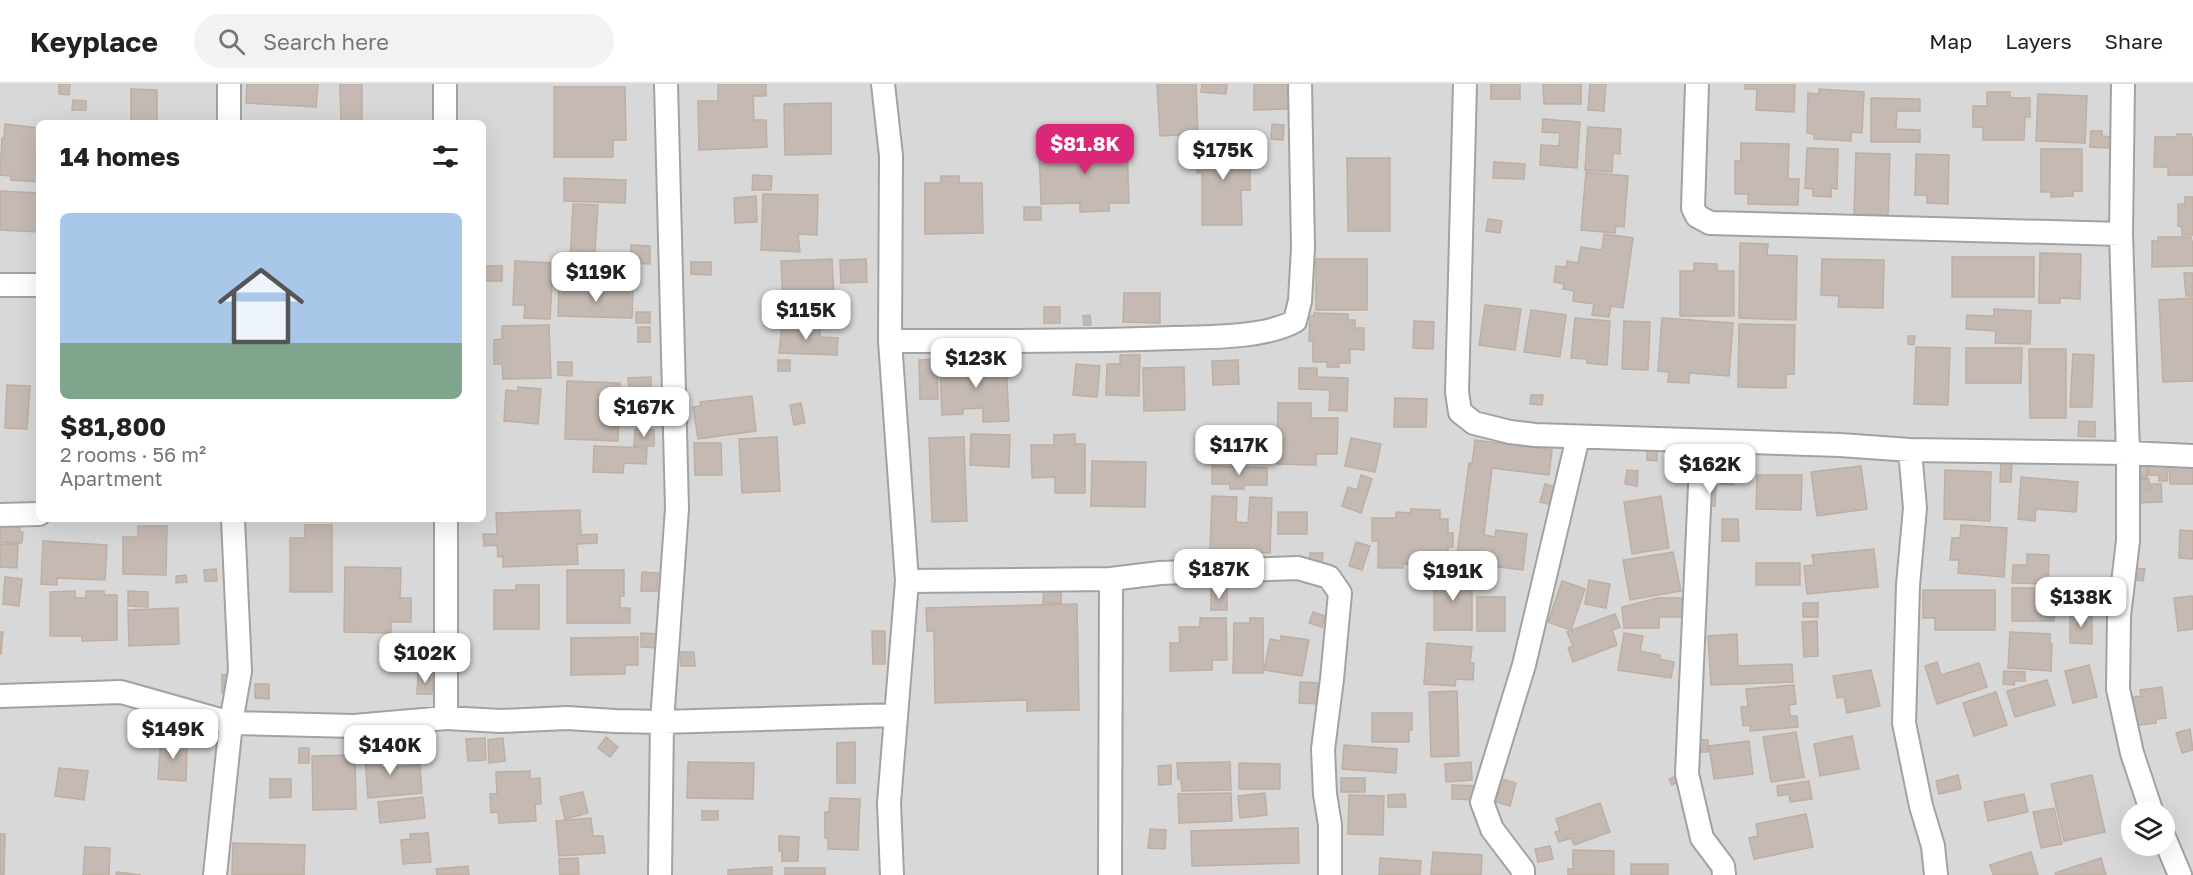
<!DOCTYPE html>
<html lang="en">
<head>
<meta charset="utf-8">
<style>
  :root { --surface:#fff; --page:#f2f2f2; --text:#222; --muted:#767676; --line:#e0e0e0; --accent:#db2777 }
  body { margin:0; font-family:"Golos Text",sans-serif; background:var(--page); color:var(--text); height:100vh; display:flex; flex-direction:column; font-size:22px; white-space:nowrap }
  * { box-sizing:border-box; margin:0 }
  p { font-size:20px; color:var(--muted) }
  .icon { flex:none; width:33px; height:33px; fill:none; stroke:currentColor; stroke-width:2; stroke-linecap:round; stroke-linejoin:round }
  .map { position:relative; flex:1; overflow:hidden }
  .sheet { position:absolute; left:36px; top:36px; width:450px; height:402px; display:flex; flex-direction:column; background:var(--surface); border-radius:9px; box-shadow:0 6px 24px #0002 }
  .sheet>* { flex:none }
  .fabs { position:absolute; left:2121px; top:718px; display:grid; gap:12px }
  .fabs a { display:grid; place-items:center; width:54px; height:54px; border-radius:50%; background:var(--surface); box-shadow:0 6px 24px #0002; font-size:30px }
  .price { position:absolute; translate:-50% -51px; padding:0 14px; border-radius:12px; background:#fff; color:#222; font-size:20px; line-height:39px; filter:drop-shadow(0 2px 3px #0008) }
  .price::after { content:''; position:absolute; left:50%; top:36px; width:18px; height:14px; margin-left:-9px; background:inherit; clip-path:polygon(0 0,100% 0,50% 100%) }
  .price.on { background:var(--accent); color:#fff }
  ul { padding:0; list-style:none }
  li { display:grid; align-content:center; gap:12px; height:318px; padding:0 24px }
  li+li { border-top:2px solid var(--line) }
  li span { display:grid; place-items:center; height:186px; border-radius:9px; color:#555 }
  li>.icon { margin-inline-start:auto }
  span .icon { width:108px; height:108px; fill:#fffc; stroke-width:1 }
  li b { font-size:26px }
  h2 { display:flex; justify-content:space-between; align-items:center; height:72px; padding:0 24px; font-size:26px }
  header { display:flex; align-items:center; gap:36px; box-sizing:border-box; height:84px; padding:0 30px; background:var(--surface); border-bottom:2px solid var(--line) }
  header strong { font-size:28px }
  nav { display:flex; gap:33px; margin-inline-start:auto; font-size:21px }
  .search { width:420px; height:54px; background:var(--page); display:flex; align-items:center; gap:15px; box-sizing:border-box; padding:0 21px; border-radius:33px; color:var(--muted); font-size:22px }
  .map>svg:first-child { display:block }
  .residential { fill:#d9d8d8; fill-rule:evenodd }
  .building { fill:#c5bab3; stroke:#bfaea1; stroke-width:1.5 }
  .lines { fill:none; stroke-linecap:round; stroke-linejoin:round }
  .minor-casing { stroke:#a2a2a2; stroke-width:26 }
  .minor { stroke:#fff; stroke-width:22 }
</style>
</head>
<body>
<header>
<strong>Keyplace</strong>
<div class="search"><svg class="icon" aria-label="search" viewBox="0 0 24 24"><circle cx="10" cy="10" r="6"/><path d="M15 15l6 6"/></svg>Search here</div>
<nav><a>Map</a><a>Layers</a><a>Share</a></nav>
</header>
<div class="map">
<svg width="2193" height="791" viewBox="0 0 2193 791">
  <rect width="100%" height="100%" fill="#ede9df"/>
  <path class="residential" d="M0 0H2193V791H0ZM39 39H483V435H39ZM2132 729H2164V762H2132Z"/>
  <path class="building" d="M59 0H70L69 11 59 10Z
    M247 0H318L316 23 246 19Z
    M340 0H362V39H341Z
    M718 0H766V12H753L754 36H766L767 63 699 66 698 17H718Z
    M1157 0H1196L1198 50 1160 52Z
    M1202 0H1227L1226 10 1201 8Z
    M1254 0H1288V25L1254 26Z
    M1491 0H1520V15H1491Z
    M1543 0H1581V20H1544Z
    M1590 0H1606L1604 27 1588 26Z
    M1745 0H1795L1794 28 1756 26 1757 5H1745Z
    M554 3H625L626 56H613V73H554Z
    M131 5 157 6V39H131Z
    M1819 5 1864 8 1862 49 1851 48V57L1814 55V50L1807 49 1808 9 1819 10Z
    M1987 8H2010V14H2030V33H2025L2024 56H1983V43H1973V22H1987Z
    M2038 10 2087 12 2085 59 2036 57Z
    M1871 14 1920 15V27H1897L1896 45 1920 46V58H1871Z
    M73 16 86 17V26H72Z
    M831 19V70L785 71 784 20Z
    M1543 35 1580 38 1577 84 1540 81 1541 61 1559 62 1560 49 1542 48Z
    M5 40 38 44 39 98 11 96V92L0 91 2 54H4Z
    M1272 40 1284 41 1283 56 1271 55Z
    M1588 43 1621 45 1620 70 1613 69 1612 88 1585 86Z
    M2091 47H2102V52L2110 53 2109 64 2090 63Z
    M2177 50H2191V53H2193V91H2168V83H2154L2155 53H2177Z
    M1127 59 1129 119H1109V127L1080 128V119L1041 120 1039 62Z
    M1250 59V106H1241L1242 141H1202V89H1197V60Z
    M1741 59 1789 60 1788 95H1799L1798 121 1748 120V110H1735V77H1741Z
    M1807 64 1838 65 1837 105 1831 104V113L1813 112V105L1805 104Z
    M2041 65H2082V107H2073V112L2051 113V108H2041Z
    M1856 69 1890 70 1888 131 1854 130Z
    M1916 70 1949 71 1948 120 1927 119V111H1915Z
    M1347 74H1390V147H1348Z
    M1494 78 1525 80 1524 95 1493 94Z
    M1586 88 1628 92 1624 143 1616 142 1615 149 1581 146Z
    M753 91 772 92 771 106H752Z
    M941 92H959V99H982L983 149 925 150V99H941Z
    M564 94 626 96 625 119 564 117Z
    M0 107 39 109V148L0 146Z
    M763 110 818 111 817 151 798 150 800 168 761 166Z
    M756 112 757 138 735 139 734 114Z
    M2185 113H2193V151H2182V143L2178 142V120H2185Z
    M573 120 598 121 595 168H583L582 179 570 178Z
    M1024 123H1041V136H1024Z
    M1488 135 1502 137 1500 149 1486 147Z
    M1604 150 1633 154 1623 224 1611 222 1609 233 1592 231 1594 220 1573 217 1574 207 1563 205 1564 200 1554 198 1556 182 1566 183 1567 177 1578 179 1581 163 1602 166Z
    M2158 153H2191V157H2193V182L2152 183V157H2158Z
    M1740 159 1768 160 1767 171 1797 172 1796 236 1739 234Z
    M631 161 650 162V180L630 179Z
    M2040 169 2081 170 2080 215 2060 214V219H2039Z
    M1952 173H2034V213H1952Z
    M832 175 835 235 784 238 781 177Z
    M866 175 867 198 841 199 840 176Z
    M1316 175H1367V226H1316Z
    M1822 175 1884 176 1883 224 1838 223 1839 212 1821 211Z
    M515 177 553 179 550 235 524 234 525 221H513Z
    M691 178H711V191L691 190Z
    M1694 179 1717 180V187H1734V232H1680V187H1694Z
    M483 182H502V197H483Z
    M2184 189H2193V212H2186Z
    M559 203 633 205 632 234 558 232Z
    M1124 209H1160V239L1123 238Z
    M2193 214V297L2163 298 2159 216Z
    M1485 221 1521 225 1515 266 1479 261Z
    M1044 223H1060V239H1044Z
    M1994 225 2031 227 2030 260 1995 259 1996 247 1966 245 1967 231 1994 232Z
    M1531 226 1566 231 1560 273 1524 268Z
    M636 228H650V239H636Z
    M1314 229 1348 230V236H1355V244H1364V266L1350 265V279H1339V283H1327V278H1313V257H1309L1310 232H1314Z
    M1090 231 1091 241H1084L1083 232Z
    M1575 234 1610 237 1607 281 1587 279V275L1571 274Z
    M1662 234 1733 239 1729 292 1689 289V299L1668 298 1669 288 1658 287Z
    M1414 237 1434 238 1433 265 1413 264Z
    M1624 237 1650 238 1648 286 1622 285Z
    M782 240 820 241V253L838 254 837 271 779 269Z
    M1739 240 1795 241 1794 290H1786V304L1738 303Z
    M549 241 551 294 503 295 502 280H494V256L502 255V242Z
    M638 243H650V258H638Z
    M1908 252H1915L1914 261 1908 260Z
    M1916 263 1950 264 1948 321 1914 320Z
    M1966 264H2022L2021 299H1966Z
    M2029 265H2066V334H2030Z
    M2073 270 2094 271 2092 323H2070Z
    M1120 271H1140L1139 312 1106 311 1107 280H1120Z
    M991 274V278L1006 277 1009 337 983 338V324L963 325V330L942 331 940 284 961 283 960 275Z
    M937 275 938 315H920L919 276Z
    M778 276H790V287H778Z
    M1238 276 1239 300 1213 301 1212 277Z
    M558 278H572V292L558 291Z
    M1076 280 1100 282 1097 313 1073 311Z
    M1184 283 1185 326 1144 327 1143 284Z
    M1299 284H1317V293L1348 294 1347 327 1329 326 1330 306 1299 305Z
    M651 293V304H629L628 294Z
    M567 297 620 299 618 357 565 355Z
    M7 301 30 302 27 345 5 344Z
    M518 303 541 305 538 340 504 337 506 306 518 307Z
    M1531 311H1543L1542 321 1530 320Z
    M752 312 756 347 698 355 693 323 701 322 700 318Z
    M1395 314 1427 315 1426 343H1394Z
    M801 319 805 339 794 341 790 321Z
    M1278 319H1311V334H1338L1337 370H1316V381L1277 380Z
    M2079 337 2095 338V353L2078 352Z
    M635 345 654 346V362H634Z
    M971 350 1010 351 1009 383 970 381Z
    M1075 350V360H1085V409H1055V393L1032 394 1031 361H1054V351Z
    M777 353 780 407 742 409 739 355Z
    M964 353 967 437 932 438 929 354Z
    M1351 354 1381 360 1375 388 1345 382Z
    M1475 356 1552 366 1549 391 1492 384 1484 451 1495 453 1496 446 1527 450 1523 486 1456 478 1469 379 1472 380Z
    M694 359H721L722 391H695Z
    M594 362 647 364 646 380 624 379 623 389 593 388Z
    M1647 365 1657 366V377L1647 376Z
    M1705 368H1715L1714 389 1704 388Z
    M1092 377 1146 378 1145 423 1091 422Z
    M2001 378 2012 379 2011 398H2000Z
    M2133 378H2147V394L2134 393Z
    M2148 379H2167V397H2159V391H2148Z
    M2193 381V400H2170L2169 382Z
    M1212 382 1267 384V401H1244V405H1230V400H1212Z
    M1861 382 1867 425 1817 432 1811 388Z
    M1627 386 1638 387 1637 402 1625 400Z
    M1945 386 1991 388 1990 437 1944 435Z
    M1722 387 1734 388 1733 401 1721 400Z
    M1361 391 1372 395 1361 429 1342 422 1348 403 1357 406Z
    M1757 391H1802L1801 426 1756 425Z
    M2021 393 2078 398 2076 428 2036 425 2035 437 2018 435Z
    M2134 395H2149V405L2134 404Z
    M1545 400 1562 405 1557 422 1540 418Z
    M1704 400H1716L1715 422H1704Z
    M2151 400H2161L2162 418 2131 419V407L2151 406Z
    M1212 412 1237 413 1236 438 1248 439 1250 413 1272 414 1270 469 1210 466Z
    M1661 412 1669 464 1632 470 1624 418Z
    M1411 425 1440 426V435H1448V449H1453V463H1448V480H1403V484H1378V457H1372V434H1396V428L1411 429Z
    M580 426 581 451 597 450V459L577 460 578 480 503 483V472L498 473 497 461 484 462 483 450H497L496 429Z
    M1278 428H1307V450H1278Z
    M20 434V448H23L22 459 0 458V437Z
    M1722 435H1738L1739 457H1722Z
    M305 441H332V508H290V454H305Z
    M1961 441 2007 444 2004 493 1958 489 1959 476H1950L1952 454H1960Z
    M138 442H167L166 491 123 490V453H138Z
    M2180 446 2193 447V475L2179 474Z
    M43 457 107 461 105 496 57 494V501L41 500Z
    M1356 458 1370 462 1362 486 1349 482Z
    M0 460H18L17 484 0 483Z
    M1874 465 1878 503 1807 510 1804 482 1814 481 1812 471Z
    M1673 468 1681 507 1630 516 1623 476Z
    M1310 469H1323L1322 479 1309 478Z
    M2027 470 2049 471 2048 500 2012 499 2013 481H2027Z
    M1756 479H1800V501H1756Z
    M345 483 401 484 400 514H411V538H391V549L344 548Z
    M2132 484 2145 485 2143 497 2130 495Z
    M216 485 217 497H205L204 486Z
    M567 486H624V512H620V524H630V539H567Z
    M642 488 658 489 657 507H641Z
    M186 491 187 498 176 499V492Z
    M1434 491H1472V546H1434Z
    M5 493 22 495 19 522 3 520Z
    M1589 496 1610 500 1606 524 1585 520Z
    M1562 497 1585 505 1571 546 1548 538Z
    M516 501H539V545H494V506H516Z
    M1044 501H1061V519H1043Z
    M2012 504H2047V523H2054V537H2012Z
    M1211 505H1227V526H1211Z
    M1923 506H1995V546H1935V534H1923Z
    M75 507V514H86V507H104V511H117V556L82 557V552H50V508Z
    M128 507 148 508V523L128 522Z
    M2193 512V545L2178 547 2174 514Z
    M1477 513H1505V547H1477Z
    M1658 514H1682V533H1659V544H1624L1622 523Z
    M1803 519H1818V533H1803Z
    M1077 520 1079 626 1027 627V616L935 619 934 547H927L926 524Z
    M178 524 179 560 129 562 128 526Z
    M1313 528 1325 532 1322 543 1309 539Z
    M2070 528 2092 529V560L2070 559Z
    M1615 530 1620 543 1612 546 1617 561 1573 578 1568 564 1573 562 1567 548Z
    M1200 534H1226L1227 576H1212V586L1170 587V559H1180L1179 543H1200Z
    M1250 534H1263V589H1233L1234 539H1250Z
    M1817 537 1818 572 1804 573 1802 538Z
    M872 547H885V580H873Z
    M0 548H3L1 570H0Z
    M2010 548 2050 550V560H2052L2051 587 2008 584Z
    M641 549 658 550V564L641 563Z
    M1624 549 1643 552 1640 567 1660 571V575L1674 578 1671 594 1618 586Z
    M1737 550 1738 582 1792 580 1793 598 1711 601 1708 552Z
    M1281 552 1309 556 1302 592 1264 586 1270 555 1281 557Z
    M638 553V581H625V590L571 591V554Z
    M1427 559 1472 563 1470 579H1474L1473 596 1456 595 1455 602 1424 600Z
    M681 568H694L695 582H681Z
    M1937 578 1941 591 1979 579 1987 603 1937 620 1925 582Z
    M2089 581 2097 613 2073 619 2065 587Z
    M1871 586 1880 622 1847 629 1844 613 1837 614 1833 592Z
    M2004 587 2025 588V597H2015L2014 601 2003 600Z
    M230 590 231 608 222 609V591Z
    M418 590H433L432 610H417Z
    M2047 596 2055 621 2015 633 2007 607Z
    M1300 598 1318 599 1317 620 1299 619Z
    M255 600H269V615L255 614Z
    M1794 601 1796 620 1789 621 1790 632H1797L1798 643 1750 647V641L1743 642 1741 623H1748L1746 605Z
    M2162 603 2166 634 2156 635V639L2131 642 2127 614 2141 612 2140 606Z
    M1457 607 1459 672 1431 673 1429 608Z
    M1996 608 2007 641 1974 652 1963 619Z
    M1372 629H1412V646H1409V658H1372Z
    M2190 645 2193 666 2182 669 2176 649Z
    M393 646H412V659L393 660Z
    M1796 648 1804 693 1771 698 1763 653Z
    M1852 652 1859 685 1820 692 1814 660Z
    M606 653 618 663 610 673 598 664Z
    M161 654 187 656 186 697 158 695Z
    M485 654 486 676 468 677 466 655Z
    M503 654 505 677 489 679 488 656Z
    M1699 656H1708V668H1699Z
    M1749 657 1753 690 1714 695 1709 662Z
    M378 658 381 684 420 681 422 709 368 714 364 659Z
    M855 658V699H837V659Z
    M1344 661 1397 665 1396 689 1342 685Z
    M299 664H309V679H299Z
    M355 671 356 725 313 726 312 672Z
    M688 678 754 679 753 715 687 714Z
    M1230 678 1231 706 1182 707 1181 695H1178L1177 679Z
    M1471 678 1472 696 1446 698 1445 680Z
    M1239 679 1280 680V705H1239Z
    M1171 681V700L1159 701 1158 682Z
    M59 684 88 687 84 716 55 712Z
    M530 687V695L540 694 541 720H535L536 737 499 739 498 728 491 729 490 710H497L496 688Z
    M1678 691 1681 696 1672 701 1669 695Z
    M1958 691 1961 705 1939 710 1936 697Z
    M2092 691 2105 748 2064 757 2051 700Z
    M1341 694H1365V708H1341Z
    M270 695H291V713L270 714Z
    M1502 695 1516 699 1510 722 1496 718Z
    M1809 697 1812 715 1790 718 1789 710 1778 712 1777 702Z
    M1452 701 1478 702V716L1452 715Z
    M583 708 588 729 565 735 560 713Z
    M1231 709 1232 737 1179 739 1178 710Z
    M1265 709 1267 731 1240 734 1238 712Z
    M1405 710 1406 723H1388V711Z
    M2024 710 2028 728 1988 737 1984 718Z
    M1349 711 1384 712 1383 751 1348 750Z
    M423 713 425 734 380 739 378 718Z
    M830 714 860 715 858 766 828 765V754H825V728H829Z
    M1600 719 1610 748 1574 761 1571 754 1559 758 1555 748 1560 747 1556 735Z
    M2054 724 2062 760 2041 764 2033 728Z
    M702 727H718V736H702Z
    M1806 730 1813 763 1754 775 1749 754 1758 752 1756 740Z
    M591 734 593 752H603L605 769 559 772 556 737Z
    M1298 744 1299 779 1192 782 1191 747Z
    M1150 745 1166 746 1165 765 1148 764Z
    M428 749 431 778 403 780 401 756 411 755 410 750Z
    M0 750H5L4 791H0Z
    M779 752 799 753 798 777H782V767H779Z
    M233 759 305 761 304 791H232Z
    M1550 762 1553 775 1538 778 1535 765Z
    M85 763 110 764 109 791H83Z
    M1573 766 1614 767V791H1568V785H1573Z
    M1433 768 1482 771 1481 791H1431Z
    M2031 768 2038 791H1993L1990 781Z
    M578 774 579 791H560L559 775Z
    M1380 774 1421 777 1420 791H1379Z
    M2101 774 2106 791H2056L2055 789Z
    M1631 780H1668V791H1631Z
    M468 782 469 791H437L436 785Z
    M772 783V791H728V786Z
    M785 784H825V791H785Z
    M117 788 141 791H116Z"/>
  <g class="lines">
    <defs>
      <path id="minor" d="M229 0V39
        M445 0V39
        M883 0 891 72 890 257 907 497 889 719 892 791
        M1465 0 1457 308 1460 328 1474 339 1510 348 1535 351 1840 361 1910 366 2128 369 2193 372
        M1697 0 1693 124 1697 132 1710 139 2121 150
        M2123 0 2121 150 2128 369V457L2119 532 2118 605 2132 669 2152 729
        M0 201H39
        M890 257C985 257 1079 258 1174 254 1208 253 1265 254 1295 237L1300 217 1303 164 1300 0
        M1702 358 1687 690 1702 754 1723 782 1724 791
        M1910 366 1915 424 1908 501 1904 639 1921 722 1933 762 1936 791
        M0 431 39 430
        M907 497 1111 495 1160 489 1298 484 1329 493 1340 509 1332 595 1323 665 1325 710 1330 741V791
        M0 612 121 608 231 639 354 642 446 634 501 637 567 634 615 637 662 638 896 631
        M446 634V435
        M2164 753 2180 791
        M215 791 231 639 240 587 233 435
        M660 791 662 638 677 424 666 0
        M1110 791 1111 495
        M1523 791V786L1492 745 1482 718 1524 581 1578 353"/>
    </defs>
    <use href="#minor" class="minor-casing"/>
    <use href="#minor" class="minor"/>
  </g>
</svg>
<div class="fabs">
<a><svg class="icon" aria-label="layers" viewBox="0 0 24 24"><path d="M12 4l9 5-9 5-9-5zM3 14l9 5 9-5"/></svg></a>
</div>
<b class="price on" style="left:1085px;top:91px">$81.8K</b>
<b class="price" style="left:1223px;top:97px">$175K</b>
<b class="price" style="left:596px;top:219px">$119K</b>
<b class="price" style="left:806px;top:257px">$115K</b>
<b class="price" style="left:976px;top:305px">$123K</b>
<b class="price" style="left:644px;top:354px">$167K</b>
<b class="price" style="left:1239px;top:392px">$117K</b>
<b class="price" style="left:1710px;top:411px">$162K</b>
<b class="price" style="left:1219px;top:516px">$187K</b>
<b class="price" style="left:1453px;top:518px">$191K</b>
<b class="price" style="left:2081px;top:544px">$138K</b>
<b class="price" style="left:425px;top:600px">$102K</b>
<b class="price" style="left:173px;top:676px">$149K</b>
<b class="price" style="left:390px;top:692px">$140K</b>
<section class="sheet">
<h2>14 homes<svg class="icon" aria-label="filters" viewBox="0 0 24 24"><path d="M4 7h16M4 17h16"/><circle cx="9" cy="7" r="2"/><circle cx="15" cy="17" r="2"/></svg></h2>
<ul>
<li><span style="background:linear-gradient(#a9c7e8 70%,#7fa58c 0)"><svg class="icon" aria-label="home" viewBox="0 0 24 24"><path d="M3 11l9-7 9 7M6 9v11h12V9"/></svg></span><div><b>$81,800</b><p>2 rooms · 56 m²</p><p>Apartment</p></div></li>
</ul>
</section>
</div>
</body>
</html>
